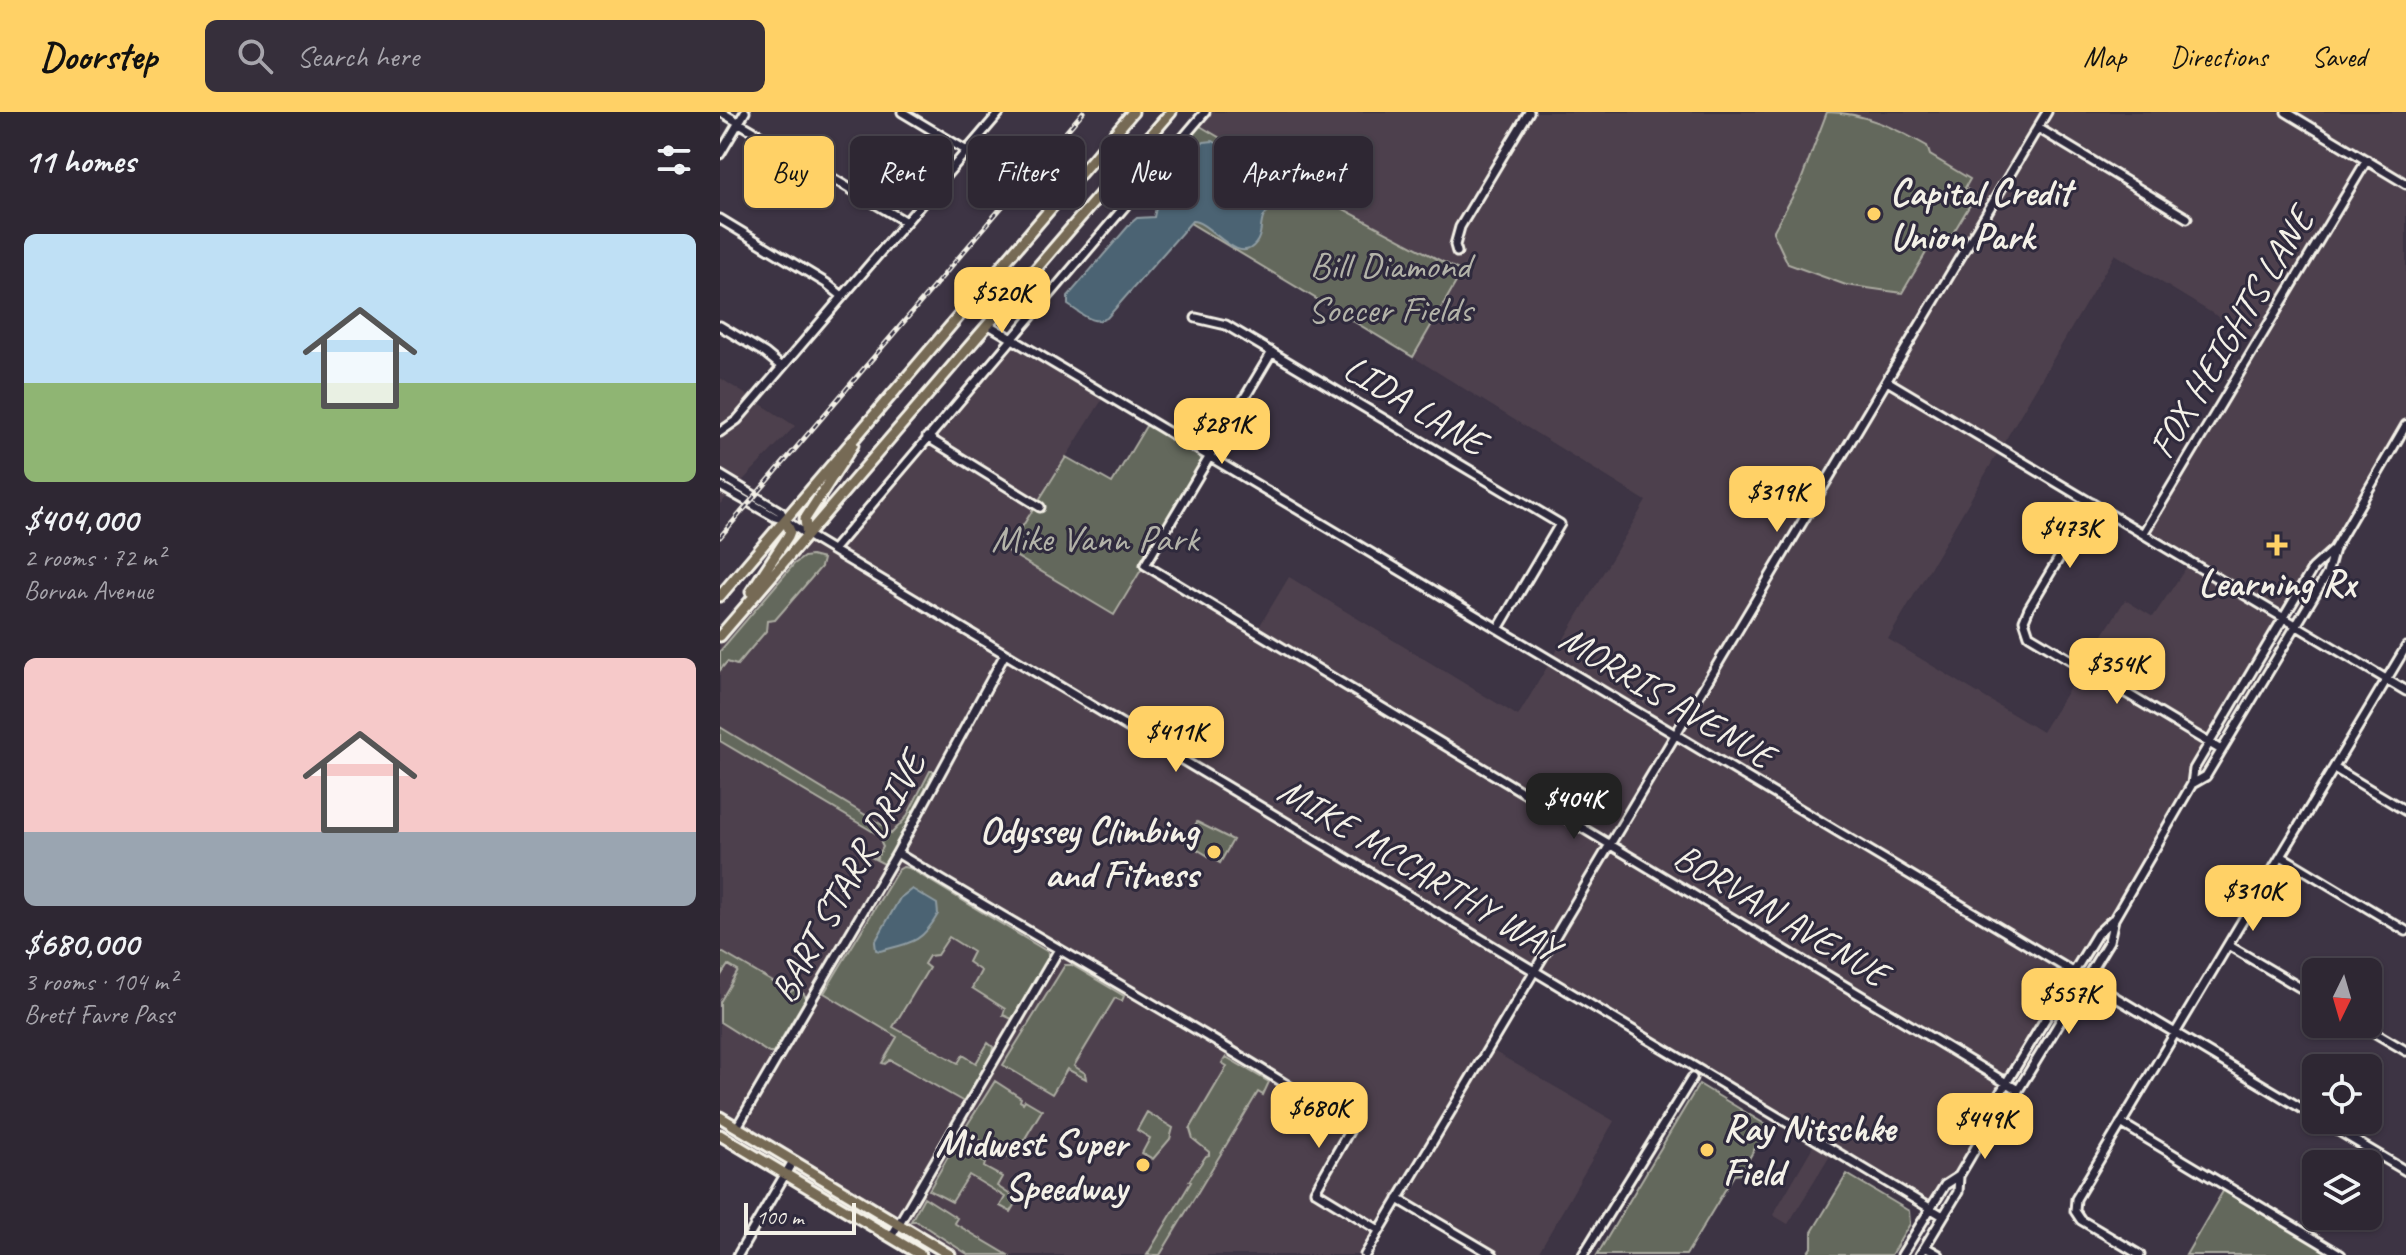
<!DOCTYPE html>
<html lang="en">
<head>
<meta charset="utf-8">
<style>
  :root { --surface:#2e2733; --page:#362f3b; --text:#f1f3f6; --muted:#a7a5ac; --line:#49444e; --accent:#ffd166 }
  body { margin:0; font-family:Caveat,sans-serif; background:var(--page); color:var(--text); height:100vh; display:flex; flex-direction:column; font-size:30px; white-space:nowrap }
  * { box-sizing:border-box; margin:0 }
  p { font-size:26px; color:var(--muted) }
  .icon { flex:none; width:44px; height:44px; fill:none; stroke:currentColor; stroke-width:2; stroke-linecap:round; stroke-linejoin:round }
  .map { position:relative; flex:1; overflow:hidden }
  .drawer { display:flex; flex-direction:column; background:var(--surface); width:720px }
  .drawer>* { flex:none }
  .hud { position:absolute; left:24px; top:24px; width:760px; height:72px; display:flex; gap:16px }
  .needle { width:52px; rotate:185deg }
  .buttons { position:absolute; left:1582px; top:846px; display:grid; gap:16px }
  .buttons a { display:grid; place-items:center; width:80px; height:80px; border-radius:12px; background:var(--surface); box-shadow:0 2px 6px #0004,0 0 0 2px var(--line); font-size:40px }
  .scale { position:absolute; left:24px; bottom:20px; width:112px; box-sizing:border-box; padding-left:8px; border:4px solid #f4f1e8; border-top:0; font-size:22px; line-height:28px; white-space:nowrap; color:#f4f1e8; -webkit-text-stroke:6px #2f2a3d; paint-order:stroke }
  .price { position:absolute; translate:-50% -68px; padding:0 18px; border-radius:16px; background:var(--accent); color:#111; font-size:26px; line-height:52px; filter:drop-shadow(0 2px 4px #0008) }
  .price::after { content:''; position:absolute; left:50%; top:48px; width:24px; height:18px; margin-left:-12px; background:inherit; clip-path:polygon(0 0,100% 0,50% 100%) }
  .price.selected { background:#222; color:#fff }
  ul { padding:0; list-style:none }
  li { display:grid; align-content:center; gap:16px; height:424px; padding:0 24px }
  li span { display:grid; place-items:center; height:248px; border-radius:12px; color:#555 }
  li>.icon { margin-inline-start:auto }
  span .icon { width:144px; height:144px; fill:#fffc; stroke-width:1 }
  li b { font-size:34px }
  h2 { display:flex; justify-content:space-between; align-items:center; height:96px; padding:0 24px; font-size:34px }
  .tag { padding:0 28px; border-radius:12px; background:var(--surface); box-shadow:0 2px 6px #0004,0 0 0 2px var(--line); font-size:28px; line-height:72px }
  .tag.selected { background:var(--accent); color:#111 }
  header { display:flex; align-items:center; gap:48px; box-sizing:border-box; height:112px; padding:0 40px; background:var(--accent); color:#111 }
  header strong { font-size:38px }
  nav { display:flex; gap:44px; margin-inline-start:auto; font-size:28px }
  .search { width:560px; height:72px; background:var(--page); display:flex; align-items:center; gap:20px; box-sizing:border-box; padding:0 28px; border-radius:12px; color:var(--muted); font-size:30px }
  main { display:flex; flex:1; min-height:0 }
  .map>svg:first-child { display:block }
  .built { fill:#4e414d }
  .green { fill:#64685b; stroke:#acaca2; stroke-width:2 }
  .water { fill:#4b6473; stroke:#8f9ca2; stroke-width:2 }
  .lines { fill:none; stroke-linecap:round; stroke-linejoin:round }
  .minor-casing { stroke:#f4f1e8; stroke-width:13 }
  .major-casing { stroke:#f4f1e8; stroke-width:15 }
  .minor { stroke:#2f2a3d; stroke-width:7 }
  .major { stroke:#766a55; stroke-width:9 }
  .rail-casing { stroke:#f4f1e8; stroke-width:5 }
  .rail { stroke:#2f2a3d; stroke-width:2; stroke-dasharray:6; stroke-linecap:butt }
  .poi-dot { fill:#ffd166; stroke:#2f2a3d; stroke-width:3 }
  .labels { text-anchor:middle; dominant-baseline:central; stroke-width:6; stroke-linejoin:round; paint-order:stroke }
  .poi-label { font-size:38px; font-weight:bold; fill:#f4f1e8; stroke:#2f2a3d; text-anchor:start }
  .park-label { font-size:38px; fill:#b3b3a9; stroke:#2f2a3d }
  .street-label { font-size:38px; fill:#f4f1e8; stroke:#2f2a3d }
</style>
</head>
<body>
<header>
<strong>Doorstep</strong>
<div class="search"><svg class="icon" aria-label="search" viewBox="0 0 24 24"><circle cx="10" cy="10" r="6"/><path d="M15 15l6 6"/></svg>Search here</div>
<nav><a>Map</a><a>Directions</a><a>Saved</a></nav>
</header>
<main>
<section class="drawer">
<h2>11 homes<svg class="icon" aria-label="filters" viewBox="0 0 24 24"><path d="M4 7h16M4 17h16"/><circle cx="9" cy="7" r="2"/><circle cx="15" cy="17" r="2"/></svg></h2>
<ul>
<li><span style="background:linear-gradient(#bfe0f5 60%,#8fb573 0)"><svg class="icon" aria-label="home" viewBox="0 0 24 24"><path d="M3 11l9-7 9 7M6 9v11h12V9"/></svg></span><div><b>$404,000</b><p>2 rooms · 72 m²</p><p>Borvan Avenue</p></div></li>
<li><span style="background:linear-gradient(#f6c9c9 70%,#9aa5b1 0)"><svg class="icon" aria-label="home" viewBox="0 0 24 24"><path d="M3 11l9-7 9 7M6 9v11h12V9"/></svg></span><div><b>$680,000</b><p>3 rooms · 104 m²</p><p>Brett Favre Pass</p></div></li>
</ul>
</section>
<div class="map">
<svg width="1686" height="1143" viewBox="0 0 1686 1143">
  <rect width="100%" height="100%" fill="#3d3444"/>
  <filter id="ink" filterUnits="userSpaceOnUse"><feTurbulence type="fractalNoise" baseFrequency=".0125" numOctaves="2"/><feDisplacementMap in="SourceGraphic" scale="16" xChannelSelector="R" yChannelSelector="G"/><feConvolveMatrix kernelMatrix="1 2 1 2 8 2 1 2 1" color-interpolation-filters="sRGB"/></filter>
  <g filter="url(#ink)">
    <path class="built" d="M485 0H1686V313L1614 437 1593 456 1567 500 1426 417 1538 229 1395 142 1168 527 1322 620 1405 488 1433 505 1470 450 1564 506 1474 657 1472 672 1394 807 1377 822 1286 970 1266 1018 1239 1064 1225 1073 1211 1097 1113 1039 1068 1112 1053 1103 1096 1029 814 859 768 936 894 1009 817 1143H773L678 1087 645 1143H230L0 1005V524L87 423 113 438 290 226 385 283 287 439 393 503 425 453 536 520 569 465 798 604 926 389 693 245 742 159 595 82 475 11Z
      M0 266 75 314 0 392Z"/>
    <path class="green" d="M1107 0C1142 0 1177 17 1207 34L1210 43 1250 67 1245 76 1256 83 1227 131 1216 124 1182 181 1126 173 1068 152 1053 120 1080 71Z
      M475 11 595 82 742 160 693 245 417 79Z
      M429 309 489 345 394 503 287 439 346 345 392 371Z
      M91 444 103 447 101 455 55 508 47 509 46 519 17 553 7 550 0 558V539L74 452 84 445Z
      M0 615 162 713 171 722 186 706 210 659H214L166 753 151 745 157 746 163 735 161 731 162 725 0 629Z
      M477 710 513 728 500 751 465 730Z
      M183 755 189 756 328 840V851L292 907 283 903 285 897 252 876 261 859 248 850 253 840 229 825 217 843 209 844 204 852 209 856 173 915 238 951 243 943 256 951 268 931 273 935 272 942 244 990 170 948 165 952 162 951 177 925 104 881 178 758Z
      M0 839 70 880 75 877 84 882 86 886 53 941H49L0 910V890L18 859 8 853 0 865Z
      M345 853H352L404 884 402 889 395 886 354 954 365 961 366 967 347 957 332 982 283 953Z
      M506 945 549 970 543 983 538 980 440 1143H427L471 1070 469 1069 486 1044 489 1043V1040L473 1027 470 1017 507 954 502 951Z
      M275 969 301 986 300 989 303 991 305 988 322 998 292 1048 244 1018Z
      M979 972 1048 1014 1020 1062 1014 1063 966 1143H877Z
      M427 1000 453 1016 450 1027 433 1047 422 1041 430 1026 417 1018Z
      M233 1036 265 1051 264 1055 282 1065 277 1074 298 1088 291 1100 280 1094 285 1085 249 1063 232 1090 209 1078Z
      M1127 1062 1189 1099 1190 1112 1171 1143H1086L1092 1134V1120Z
      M1506 1074 1614 1138 1611 1143H1466Z
      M204 1085 237 1106 234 1111 288 1143H249L196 1109H191Z"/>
    <path class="water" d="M493 29 564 73V83C558 92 547 97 543 106 540 114 542 124 536 131 518 156 489 108 472 109L387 206C373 214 361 201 348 193V184L411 111 417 106 434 105 439 82 478 35 484 30Z
      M192 777 217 792 218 802C202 831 191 831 160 839L156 838 155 830 180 786Z"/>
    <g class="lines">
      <defs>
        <path id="minor" d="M1 0 186 110
          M182 0 247 39
          M1566 0 1686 72
          M1318 16 1467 106
          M0 42 25 0
          M0 107 106 171 122 184
          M737 140 735 133 740 115 809 0
          M476 206 506 213 840 412 778 517
          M269 213 1596 1005
          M0 214 45 241 62 255
          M552 240 425 453 1298 978
          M1167 269 1686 579
          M0 320 17 308 280 0
          M207 325 320 395
          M0 363 61 400 65 408 87 423 1223 1104
          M0 374 55 405 65 408
          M1372 391 1309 496 1304 508 1309 523 1501 638
          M1423 422 1647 48
          M113 438 485 0
          M1614 656 1686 699
          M1472 672 1486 664 1607 462 1614 437 1686 313
          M177 741C328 833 484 918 632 1014L595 1079 659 1118
          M1561 744 1686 819
          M1508 833 1596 885
          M1640 912 1686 939
          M1600 1008 1686 1059
          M1401 1011 1621 1143
          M17 1015 177 741 285 542
          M1266 1018 1283 1003 1389 829 1394 807 1472 672 1474 657 1593 456 1614 437
          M678 1087 773 1143
          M171 1125 338 839
          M1205 1135 1219 1143
          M18 1143 73 1049
          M645 1143 1327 0
          M863 1143 972 966
          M1182 1143 1225 1073 1239 1064
          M1200 1143 1238 1080 1239 1064 1266 1018 1271 996 1377 822 1392 808
          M1420 1143 1361 1108 1355 1099 1356 1087 1686 535"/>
        <path id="major" d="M87 423 85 407 133 333
          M31 480 68 424 70 419 65 408
          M0 484 413 0
          M0 524 451 0
          M0 1005 230 1143
          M0 1023 201 1143"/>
      </defs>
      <use href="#minor" class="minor-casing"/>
      <use href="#major" class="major-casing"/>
      <use href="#minor" class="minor"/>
      <use href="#major" class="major"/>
      <defs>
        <path id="rail" d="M0 425 363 0"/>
      </defs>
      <use href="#rail" class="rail-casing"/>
      <use href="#rail" class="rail"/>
    </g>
  </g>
  <g class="poi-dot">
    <circle cx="1154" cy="102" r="8"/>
    <path d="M1553 421h8v8h8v8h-8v8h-8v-8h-8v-8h8z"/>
    <circle cx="494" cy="740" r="8"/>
    <circle cx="987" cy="1038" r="8"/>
    <circle cx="423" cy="1053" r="8"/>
  </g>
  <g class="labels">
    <g class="poi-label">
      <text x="1170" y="80">Capital Credit<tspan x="1170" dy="44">Union Park</tspan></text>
      <text x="1557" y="471" text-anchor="middle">Learning Rx</text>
      <text x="478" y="718" text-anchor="end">Odyssey Climbing<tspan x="478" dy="44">and Fitness</tspan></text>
      <text x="1003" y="1016">Ray Nitschke<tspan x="1003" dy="44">Field</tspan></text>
      <text x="407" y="1031" text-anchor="end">Midwest Super<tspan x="407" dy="44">Speedway</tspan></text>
    </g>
    <g class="park-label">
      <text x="670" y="153">Bill Diamond<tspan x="670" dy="44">Soccer Fields</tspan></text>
      <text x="375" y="426">Mike Vann Park</text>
    </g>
    <g class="street-label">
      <text transform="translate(1511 221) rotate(-59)">FOX HEIGHTS LANE</text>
      <text transform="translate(695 293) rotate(31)">LIDA LANE</text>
      <text transform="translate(947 585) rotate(31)">MORRIS AVENUE</text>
      <text transform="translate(699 757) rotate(31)">MIKE MCCARTHY WAY</text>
      <text transform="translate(128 765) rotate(-61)">BART STARR DRIVE</text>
      <text transform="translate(1061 803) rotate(31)">BORVAN AVENUE</text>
    </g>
  </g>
</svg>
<div class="buttons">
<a><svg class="needle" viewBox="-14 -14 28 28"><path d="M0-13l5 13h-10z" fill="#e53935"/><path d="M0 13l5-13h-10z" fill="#a7a5ac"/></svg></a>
<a><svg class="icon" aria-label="locate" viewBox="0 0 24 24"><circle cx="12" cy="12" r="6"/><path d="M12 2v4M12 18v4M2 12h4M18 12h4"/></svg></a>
<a><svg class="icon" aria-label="layers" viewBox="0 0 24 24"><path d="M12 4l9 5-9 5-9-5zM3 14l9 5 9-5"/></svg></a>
</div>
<div class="scale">100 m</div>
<b class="price" style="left:282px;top:223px">$520K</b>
<b class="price" style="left:502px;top:354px">$281K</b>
<b class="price" style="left:1057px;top:422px">$319K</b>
<b class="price" style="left:1350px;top:458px">$473K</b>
<b class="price" style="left:1397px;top:594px">$354K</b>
<b class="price" style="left:456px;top:662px">$411K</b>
<b class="price selected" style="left:854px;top:729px">$404K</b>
<b class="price" style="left:1533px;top:821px">$310K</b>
<b class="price" style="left:1349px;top:924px">$557K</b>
<b class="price" style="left:599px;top:1038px">$680K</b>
<b class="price" style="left:1265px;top:1049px">$449K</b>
<div class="hud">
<a class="tag selected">Buy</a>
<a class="tag">Rent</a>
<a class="tag">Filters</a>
<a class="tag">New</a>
<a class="tag">Apartment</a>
</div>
</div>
</main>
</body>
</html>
